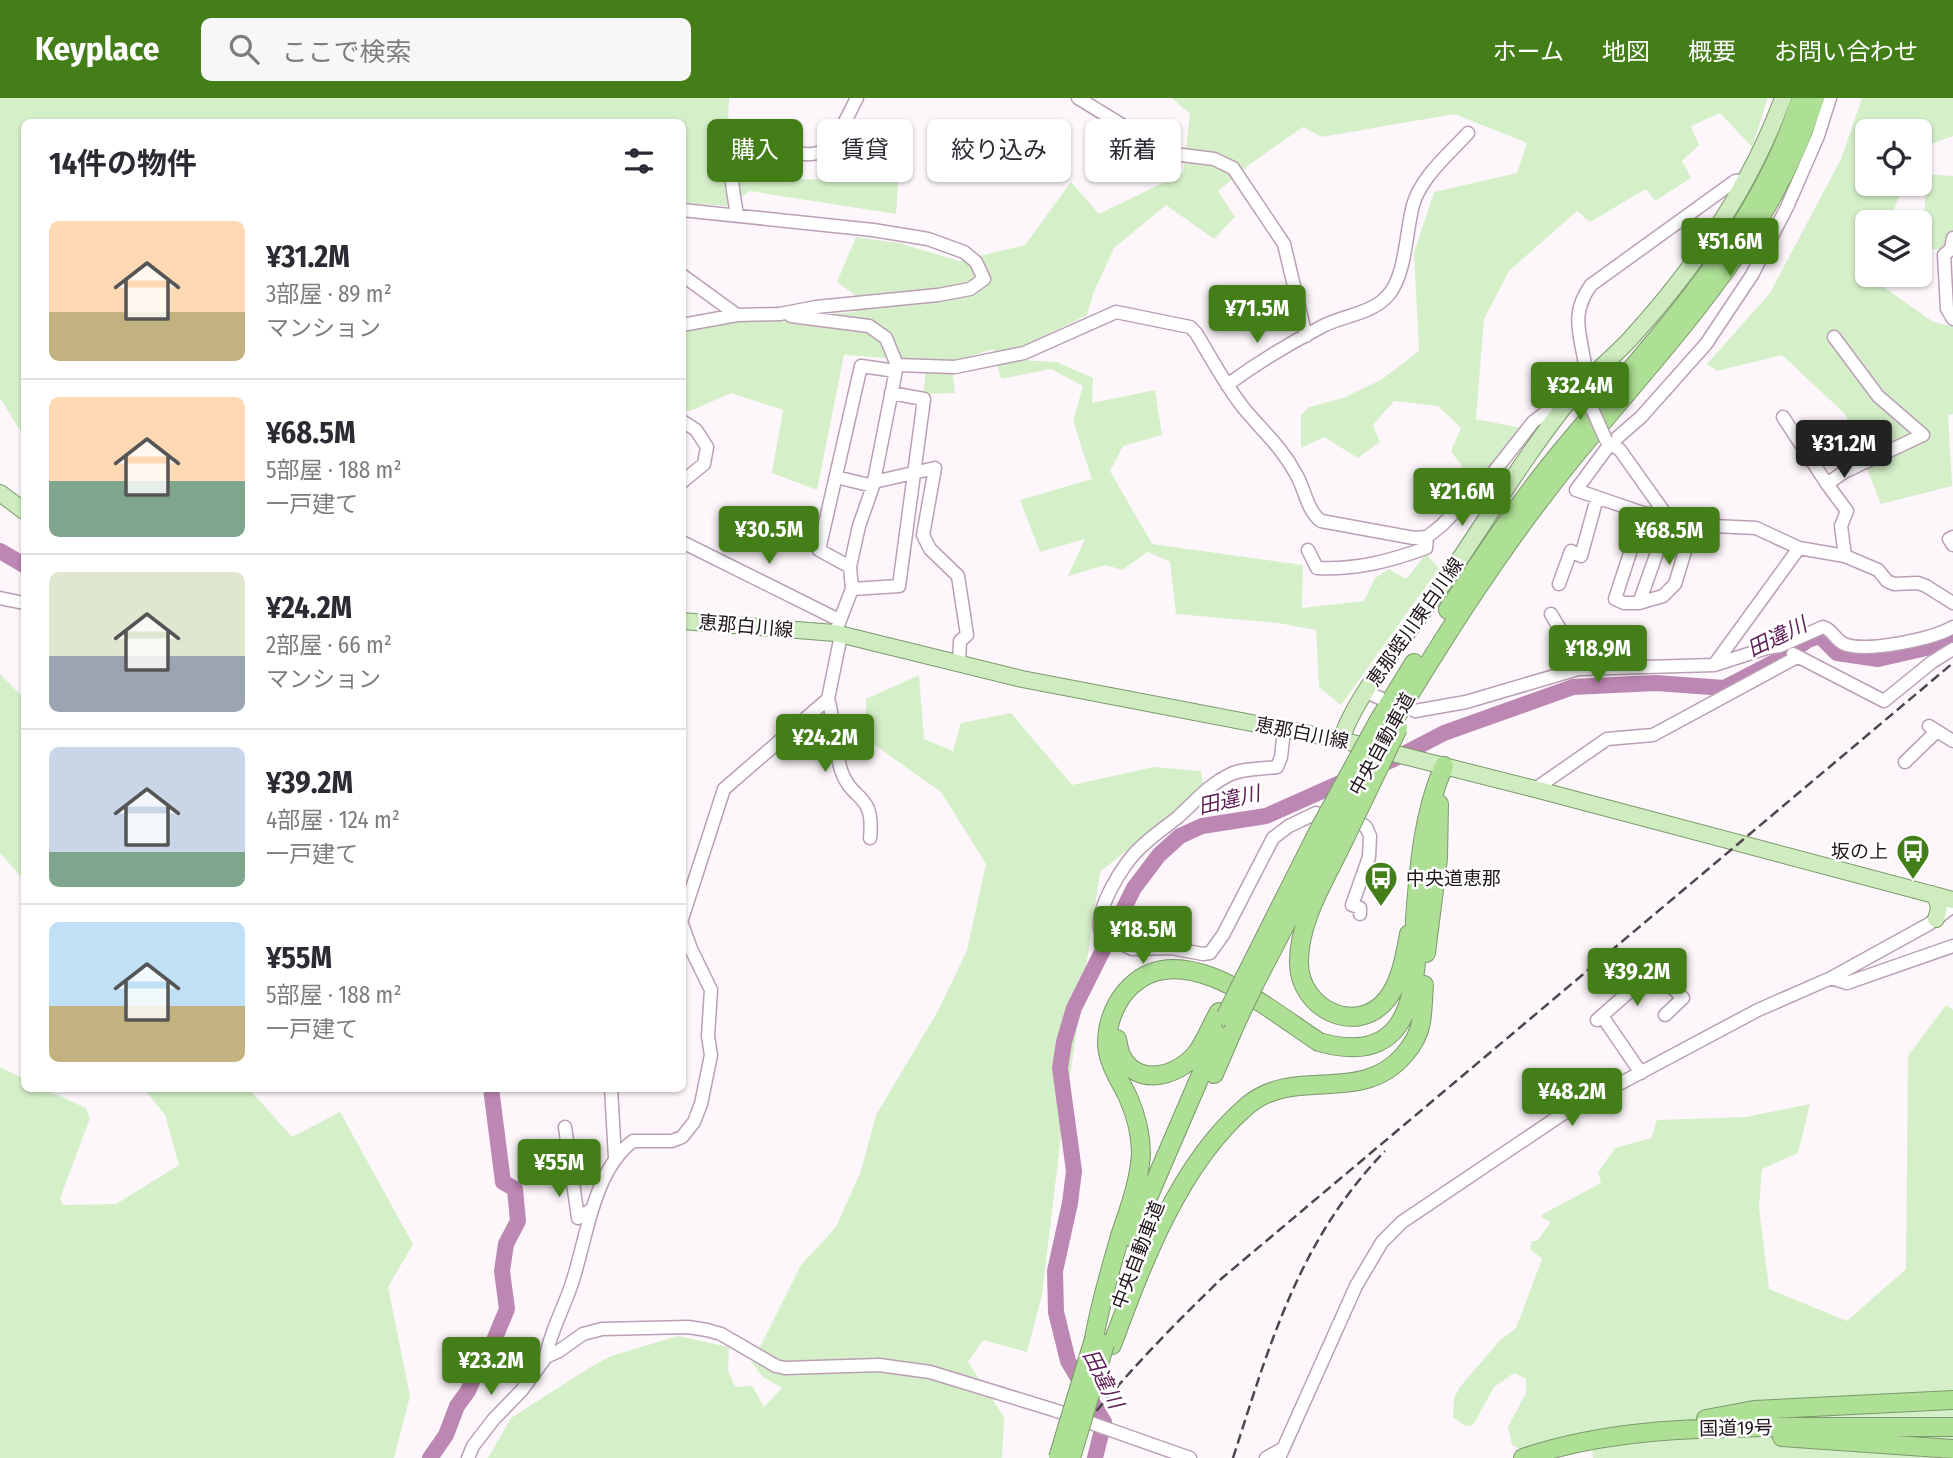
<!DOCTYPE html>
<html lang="ja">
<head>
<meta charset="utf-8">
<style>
  :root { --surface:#fff; --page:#f7f7f7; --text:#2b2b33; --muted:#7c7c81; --line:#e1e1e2; --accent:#437e18 }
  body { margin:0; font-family:"Fira Sans Condensed","Noto Sans JP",sans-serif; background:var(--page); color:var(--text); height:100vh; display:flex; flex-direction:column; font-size:26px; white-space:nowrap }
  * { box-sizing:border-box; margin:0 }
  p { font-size:23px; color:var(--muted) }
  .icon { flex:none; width:38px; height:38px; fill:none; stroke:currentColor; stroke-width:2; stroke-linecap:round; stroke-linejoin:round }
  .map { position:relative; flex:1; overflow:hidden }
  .panel { position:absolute; left:21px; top:21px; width:665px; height:973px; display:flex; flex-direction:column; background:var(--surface); border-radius:10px; box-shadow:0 2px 5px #0004 }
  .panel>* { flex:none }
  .guide { position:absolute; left:707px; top:21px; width:665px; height:63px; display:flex; gap:14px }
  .tools { position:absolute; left:1855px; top:21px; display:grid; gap:14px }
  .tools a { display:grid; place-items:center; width:77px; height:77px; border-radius:10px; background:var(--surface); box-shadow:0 2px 5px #0004; font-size:35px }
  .price { position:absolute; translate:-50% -60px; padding:0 16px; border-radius:7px; background:var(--accent); color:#fff; font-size:23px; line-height:46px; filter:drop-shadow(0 2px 4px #0008) }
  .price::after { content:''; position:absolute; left:50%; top:42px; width:21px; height:16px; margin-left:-10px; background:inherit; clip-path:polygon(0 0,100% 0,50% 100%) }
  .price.on { background:#222; color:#fff }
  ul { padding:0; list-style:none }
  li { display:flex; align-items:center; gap:21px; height:175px; padding:0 28px }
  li+li { border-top:2px solid var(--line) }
  li span { display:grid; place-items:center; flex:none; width:196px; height:140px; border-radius:10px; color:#555 }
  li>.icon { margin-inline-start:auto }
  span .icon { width:84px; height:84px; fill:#fffc; stroke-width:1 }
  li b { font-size:30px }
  h2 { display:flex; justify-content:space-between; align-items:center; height:84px; padding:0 28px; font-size:30px }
  .tag { padding:0 24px; border-radius:10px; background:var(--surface); box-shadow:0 2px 5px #0004; font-size:24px; line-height:63px }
  .tag.on { background:var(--accent); color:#fff }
  header { display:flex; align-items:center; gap:42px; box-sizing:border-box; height:98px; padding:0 35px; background:var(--accent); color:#fff }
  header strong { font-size:33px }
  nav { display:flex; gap:38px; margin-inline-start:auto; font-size:24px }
  .search { width:490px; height:63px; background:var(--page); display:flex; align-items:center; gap:18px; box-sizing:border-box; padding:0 24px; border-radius:10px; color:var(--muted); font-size:26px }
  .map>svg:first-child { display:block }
  .green { fill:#d5efc9 }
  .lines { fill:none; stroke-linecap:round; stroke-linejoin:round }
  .river { stroke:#bd87b3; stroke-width:16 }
  .minor-casing { stroke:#bb9fb5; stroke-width:15 }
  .major-casing { stroke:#7c996b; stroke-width:18 }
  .highway-casing { stroke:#7c996b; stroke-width:20 }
  .minor { stroke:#fff; stroke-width:12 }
  .major { stroke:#ceecbf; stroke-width:16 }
  .highway { stroke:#addf94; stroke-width:18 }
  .rail { stroke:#4f464d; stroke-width:2.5; stroke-dasharray:10 5; stroke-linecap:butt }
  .minor-bridge-casing { stroke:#bb9fb5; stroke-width:15; stroke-linecap:butt }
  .highway-bridge-casing { stroke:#7c996b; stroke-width:20; stroke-linecap:butt }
  .minor-bridge { stroke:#fff; stroke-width:12 }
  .highway-bridge { stroke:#addf94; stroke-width:18 }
  .labels { text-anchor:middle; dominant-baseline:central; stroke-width:5; stroke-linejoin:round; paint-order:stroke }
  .street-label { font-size:19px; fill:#20161e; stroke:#fff }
  .poi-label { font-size:19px; fill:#20161e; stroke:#fff; text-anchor:end }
  .water-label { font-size:21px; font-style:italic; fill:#602058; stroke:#fff }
</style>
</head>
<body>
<header>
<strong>Keyplace</strong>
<div class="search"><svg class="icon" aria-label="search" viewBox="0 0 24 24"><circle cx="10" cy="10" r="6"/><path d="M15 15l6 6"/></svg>ここで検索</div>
<nav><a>ホーム</a><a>地図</a><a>概要</a><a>お問い合わせ</a></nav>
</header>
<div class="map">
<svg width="1953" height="1360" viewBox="0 0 1953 1360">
  <rect width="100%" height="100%" fill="#fdf7fc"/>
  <path class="green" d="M0 0H729L728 25 718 30 713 73 727 78 833 82 899 74 896 116 750 93 727 108 683 105 682 24H24V339L0 300Z
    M1172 0H1768L1752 49 1720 15 1691 28 1699 47 1682 63 1691 80 1655 103 1646 91 1590 124 1577 113 1509 173 1484 221 1476 321 1521 330 1487 372 1463 393 1468 377 1451 353 1461 330 1438 308 1394 303 1373 327 1380 344 1358 360 1324 339 1301 350V317L1309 309 1343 300 1381 282 1419 253 1414 154 1434 94 1517 75 1527 45 1454 16 1322 39 1303 29 1249 67 1218 93 1235 119 1214 141 1166 107 1114 150 1093 196 1087 217 1026 247 1020 262 1057 264 1093 280 1092 305 1155 292 1162 337 1123 348 1110 373 1152 446 1303 467 1302 510 1364 503 1375 480 1389 471 1406 481 1426 456 1439 470 1341 607 1319 589 1316 532 1278 525 1176 516 1170 464 1148 454 1122 472 1106 467 1068 478 1085 441 1040 454 1020 402 1092 381 1073 323 1083 288 1051 271 1001 281 993 251 951 264 955 295 923 296 927 263 844 257 817 392 772 375 783 312 731 295 690 313 683 312 682 235 727 225 855 214V197L837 184 856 139 899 145 959 163 1025 147 1071 84 1099 116 1183 75 1190 16Z
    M1862 0H1953V38L1920 50V33H1867V86H1904L1889 124H1867L1868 178 1932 223 1953 229V316L1948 317 1952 388 1881 406 1845 316 1782 257 1717 273 1707 266 1770 195 1841 61Z
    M1928 76 1953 78V149L1946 152 1920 150Z
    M0 576 24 600V782L0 755Z
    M919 577 924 641 953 653 961 625 1011 615 1072 687 1154 669 1201 673 1204 690 1100 774 1060 1046 1042 1197 1027 1254 983 1242 968 1264 1004 1319 1002 1360H488L511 1320 589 1270 611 1258 678 1238 729 1249 728 1273 735 1289 752 1288 764 1309 782 1290 763 1279 752 1265 801 1167 836 1129 861 1073 876 1017 938 913 967 852 986 766 941 694 866 641V601Z
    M1946 907 1953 912V1360H1593L1591 1333 1522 1352 1512 1347 1508 1329 1526 1295V1281L1514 1275 1494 1289 1473 1327 1465 1328 1453 1319 1454 1301 1459 1290 1501 1241 1516 1230 1542 1161 1530 1151 1532 1143H1537L1551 1124 1541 1119 1543 1116 1601 1085 1598 1074 1615 1050 1651 1040 1657 1022 1746 1019 1810 1006 1798 1055 1762 1071 1759 1109 1769 1191 1847 1223 1906 1171 1908 958Z
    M0 969 24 981V990L44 991 86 1010 90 1020 60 1100 63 1107 116 1106 179 1067 165 1017 144 991H249L292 1039 340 1014 413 1146 388 1189 410 1298 394 1360H0Z"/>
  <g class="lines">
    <path class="river" d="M0 453 24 467
      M430 1360 446 1337 457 1308 468 1293 480 1265 492 1247 507 1211 502 1173 506 1146 518 1123 515 1091 503 1084 491 990
      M1095 1360 1104 1324 1068 1263 1056 1214 1055 1173 1070 1105 1074 1073 1060 970 1064 944 1074 910 1134 790 1159 757 1180 738 1202 728 1266 718 1394 661 1444 635 1573 589 1656 585 1724 590 1782 560 1808 542 1820 538 1837 555 1878 561 1944 546 1953 542"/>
    <defs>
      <path id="minor" d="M1078 0 1163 52 1174 56 1214 61 1233 70 1284 146 1306 238
        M682 112 873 132 928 141 964 154 976 164 984 181 970 191 938 197 816 209 780 216 737 217 682 227
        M737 117C735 102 729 79 733 64 742 28 802 67 821 53 838 42 848 17 857 0
        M1953 140 1951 151 1944 157 1947 211 1953 221
        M682 177 737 217
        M791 218 869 228 886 240 897 267 873 388 859 428 850 469 852 491 835 535
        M897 267 955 269 1024 255 1116 214 1190 229 1196 235C1212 261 1226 289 1246 313 1265 335 1282 350 1296 376 1305 391 1307 413 1321 423L1414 440 1427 439 1442 427 1493 375 1533 324 1545 315 1572 281 1584 293
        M1572 281 1585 267C1580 234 1570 216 1591 187L1735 83 1747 82
        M1227 287C1257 265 1290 245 1323 228 1344 217 1374 216 1390 195 1406 174 1406 133 1413 107 1421 79 1448 57 1468 35
        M1783 319 1827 386 1847 413 1841 428 1845 458
        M682 323 696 332 707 349 704 366 682 384
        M1607 343 1620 352 1669 421 1693 427 1756 430 1799 450 1845 458 1878 472 1887 483 1894 486 1918 485 1926 488 1953 505
        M836 379 873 388
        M874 384 935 370 923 437 930 451 958 478 967 537 960 543 959 566
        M1827 386 1844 374 1923 337 1878 298 1834 239
        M1643 415 1615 501 1624 505H1639L1663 498 1675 486 1693 427
        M1665 419 1643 415 1576 392 1610 346 1641 319 1706 246 1752 177 1787 109 1818 38 1830 0
        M1953 439 1949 441 1953 447
        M682 444 839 522
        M1308 452 1317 470C1356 472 1390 463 1426 450L1427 439
        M850 469 819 452 861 268 896 273
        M1559 486 1571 453 1581 458 1597 400
        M852 491 899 488 924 301 891 295
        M0 500 24 505
        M1639 505 1669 421
        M1551 516 1575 557 1599 570
        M1793 556 1884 603 1932 564 1953 551
        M1714 567 1799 450
        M1366 594 1380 600
        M828 601C835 624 834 649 841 672 851 704 875 693 870 740
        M1415 613 1466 604 1578 571 1714 567 1767 550 1780 548 1823 529C1833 532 1835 542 1844 546 1866 555 1933 541 1953 529
        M1929 628 1953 643
        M1284 632 1281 659 1277 669C1261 671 1243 670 1229 677 1208 687 1195 704 1178 719 1166 729 1152 738 1140 750 1124 764 1093 814 1101 835L1132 851 1171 850 1203 856 1210 855 1223 837 1273 740 1289 728 1316 715 1359 724 1366 729 1370 738 1369 759 1352 807 1360 810V816
        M1905 664 1937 633
        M1535 691 1607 641 1653 637 1797 559
        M682 821 724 691 828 601 841 537
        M1831 880 1847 885 1953 848
        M1602 918 1641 975
        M1597 922 1654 872 1683 900 1665 917
        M611 990 615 1060
        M565 1029 578 1120 592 1111
        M546 1259C550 1234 563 1212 571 1188 587 1142 592 1074 633 1043H672L682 1039 694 1024 701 1006 711 957 708 938 711 892 691 851 682 826
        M468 1360 473 1348 493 1322 522 1292 546 1259 559 1253 583 1236 602 1231 688 1229 707 1232 721 1236 776 1268 785 1270 879 1267 930 1274 1054 1312 1190 1360
        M1266 1360 1282 1351
        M1279 1360 1356 1188 1382 1144 1402 1124 1561 1017 1758 912 1831 880 1929 826 1953 808"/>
      <path id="major" d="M0 395 24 413
        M682 523 835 535 1022 581 1341 642 1535 691 1953 802
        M1341 642C1356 596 1404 541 1433 500 1480 434 1520 363 1571 300 1589 278 1612 261 1631 240 1695 170 1750 89 1783 0
        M1932 796C1940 804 1940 810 1936 821"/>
      <path id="highway" d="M1448 512C1486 454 1524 397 1569 344 1658 238 1758 136 1801 0
        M1379 622 1414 565
        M1391 627C1445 537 1501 449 1567 367 1660 251 1769 146 1815 0
        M1344 742C1326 780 1298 823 1299 866 1300 911 1357 939 1387 901 1401 884 1405 857 1409 836
        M1426 855 1438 760 1439 706
        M1245 879 1320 730
        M1255 885 1332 737
        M1117 941C1118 946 1119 952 1121 957 1136 989 1176 979 1195 957 1205 945 1211 927 1219 914
        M1214 976 1236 925
        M1131 1139 1218 937
        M1094 1241C1100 1206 1110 1173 1120 1138 1129 1111 1139 1085 1141 1056 1141 1037 1136 1017 1128 999 1120 982 1107 964 1107 945 1107 924 1116 902 1131 888 1184 837 1272 914 1319 944 1399 967 1415 912 1417 846 1418 837 1414 829 1415 820 1419 768 1423 715 1444 668
        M1112 1247C1142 1166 1179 1066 1247 1008 1295 967 1360 1008 1404 957 1412 948 1419 936 1421 924 1423 912 1423 899 1424 887
        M1706 1321 1754 1312 1953 1302
        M1782 1339 1953 1351
        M1523 1360C1604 1332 1691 1330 1777 1329 1835 1329 1894 1329 1953 1329"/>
    </defs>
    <use href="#minor" class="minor-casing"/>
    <use href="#major" class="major-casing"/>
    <use href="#highway" class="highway-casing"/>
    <use href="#minor" class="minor"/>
    <use href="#major" class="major"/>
    <use href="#highway" class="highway"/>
    <path class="rail" d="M1059 1360C1109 1294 1161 1239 1221 1181L1953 565
      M1233 1360C1270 1245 1299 1142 1385 1053"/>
    <defs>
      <path id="minor-bridge" d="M1584 293 1606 342"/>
      <path id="highway-bridge" d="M1320 730 1379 622
        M1332 737 1351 701
        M1344 742 1398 630
        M1226 918 1245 879
        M1236 925 1255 885
        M1058 1360 1094 1241
        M1071 1360 1105 1246"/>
    </defs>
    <use href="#minor-bridge" class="minor-bridge-casing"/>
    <use href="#highway-bridge" class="highway-bridge-casing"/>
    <use href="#minor-bridge" class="minor-bridge"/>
    <use href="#highway-bridge" class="highway-bridge"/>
  </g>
  <defs>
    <symbol id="bus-pin" viewBox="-11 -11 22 30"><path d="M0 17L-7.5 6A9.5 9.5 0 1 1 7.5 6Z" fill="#437e18" stroke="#fff"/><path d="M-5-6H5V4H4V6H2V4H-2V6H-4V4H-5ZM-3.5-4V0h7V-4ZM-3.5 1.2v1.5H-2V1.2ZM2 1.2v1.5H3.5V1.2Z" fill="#fff"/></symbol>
  </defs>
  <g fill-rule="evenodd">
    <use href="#bus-pin" x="1894" y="734" width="38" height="52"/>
    <use href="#bus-pin" x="1362" y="761" width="38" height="52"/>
  </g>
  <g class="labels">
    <g class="street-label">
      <text transform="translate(1415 524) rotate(-55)">恵那蛭川東白川線</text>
      <text transform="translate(746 528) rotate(5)">恵那白川線</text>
      <text transform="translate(1302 635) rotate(11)">恵那白川線</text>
      <text transform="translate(1382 646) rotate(-61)">中央自動車道</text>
      <text transform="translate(1138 1157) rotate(-69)">中央自動車道</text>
      <text transform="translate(1736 1330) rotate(-1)">国道19号</text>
    </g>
    <g class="poi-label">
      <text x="1888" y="753">坂の上</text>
      <text x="1406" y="780" text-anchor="start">中央道恵那</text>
    </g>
    <g class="water-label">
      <text transform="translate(1777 539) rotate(-26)">田違川</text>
      <text transform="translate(1229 702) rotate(-13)">田違川</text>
      <text transform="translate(1103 1281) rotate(63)">田違川</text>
    </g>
  </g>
</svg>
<div class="tools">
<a><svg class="icon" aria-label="locate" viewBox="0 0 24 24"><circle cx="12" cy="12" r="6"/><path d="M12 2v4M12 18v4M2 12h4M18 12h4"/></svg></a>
<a><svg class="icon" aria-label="layers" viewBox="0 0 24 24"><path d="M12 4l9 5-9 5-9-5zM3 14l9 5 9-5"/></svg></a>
</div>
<b class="price" style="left:1730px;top:180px">¥51.6M</b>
<b class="price" style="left:1257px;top:247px">¥71.5M</b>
<b class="price" style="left:1580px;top:324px">¥32.4M</b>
<b class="price on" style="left:1844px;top:382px">¥31.2M</b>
<b class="price" style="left:1462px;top:430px">¥21.6M</b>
<b class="price" style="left:769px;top:468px">¥30.5M</b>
<b class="price" style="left:1669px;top:469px">¥68.5M</b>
<b class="price" style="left:1598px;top:587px">¥18.9M</b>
<b class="price" style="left:825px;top:676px">¥24.2M</b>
<b class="price" style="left:1143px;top:868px">¥18.5M</b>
<b class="price" style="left:1637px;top:910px">¥39.2M</b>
<b class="price" style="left:1572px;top:1030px">¥48.2M</b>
<b class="price" style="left:559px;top:1101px">¥55M</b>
<b class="price" style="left:491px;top:1299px">¥23.2M</b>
<div class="guide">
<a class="tag on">購入</a>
<a class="tag">賃貸</a>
<a class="tag">絞り込み</a>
<a class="tag">新着</a>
</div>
<section class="panel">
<h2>14件の物件<svg class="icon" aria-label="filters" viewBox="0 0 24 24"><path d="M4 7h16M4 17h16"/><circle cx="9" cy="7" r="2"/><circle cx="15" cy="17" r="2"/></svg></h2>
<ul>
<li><span style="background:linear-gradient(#ffd9b3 65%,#c2b280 0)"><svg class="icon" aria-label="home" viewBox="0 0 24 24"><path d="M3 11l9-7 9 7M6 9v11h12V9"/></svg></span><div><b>¥31.2M</b><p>3部屋 · 89 m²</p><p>マンション</p></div></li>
<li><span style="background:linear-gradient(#ffd9b3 60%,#7fa58c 0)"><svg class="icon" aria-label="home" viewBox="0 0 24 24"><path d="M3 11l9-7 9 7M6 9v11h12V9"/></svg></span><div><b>¥68.5M</b><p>5部屋 · 188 m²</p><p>一戸建て</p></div></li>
<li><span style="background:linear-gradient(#dfe7d0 60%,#9aa5b1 0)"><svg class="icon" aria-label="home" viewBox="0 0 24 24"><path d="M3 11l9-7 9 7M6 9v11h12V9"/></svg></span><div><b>¥24.2M</b><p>2部屋 · 66 m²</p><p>マンション</p></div></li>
<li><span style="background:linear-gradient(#c9d6e8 75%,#7fa58c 0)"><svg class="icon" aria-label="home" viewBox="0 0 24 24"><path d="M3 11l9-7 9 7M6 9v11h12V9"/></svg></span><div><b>¥39.2M</b><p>4部屋 · 124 m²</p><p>一戸建て</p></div></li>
<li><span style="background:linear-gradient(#bfe0f5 60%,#c2b280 0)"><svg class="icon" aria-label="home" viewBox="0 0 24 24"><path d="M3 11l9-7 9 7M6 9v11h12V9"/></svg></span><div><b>¥55M</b><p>5部屋 · 188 m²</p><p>一戸建て</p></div></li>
</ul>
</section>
</div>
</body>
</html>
